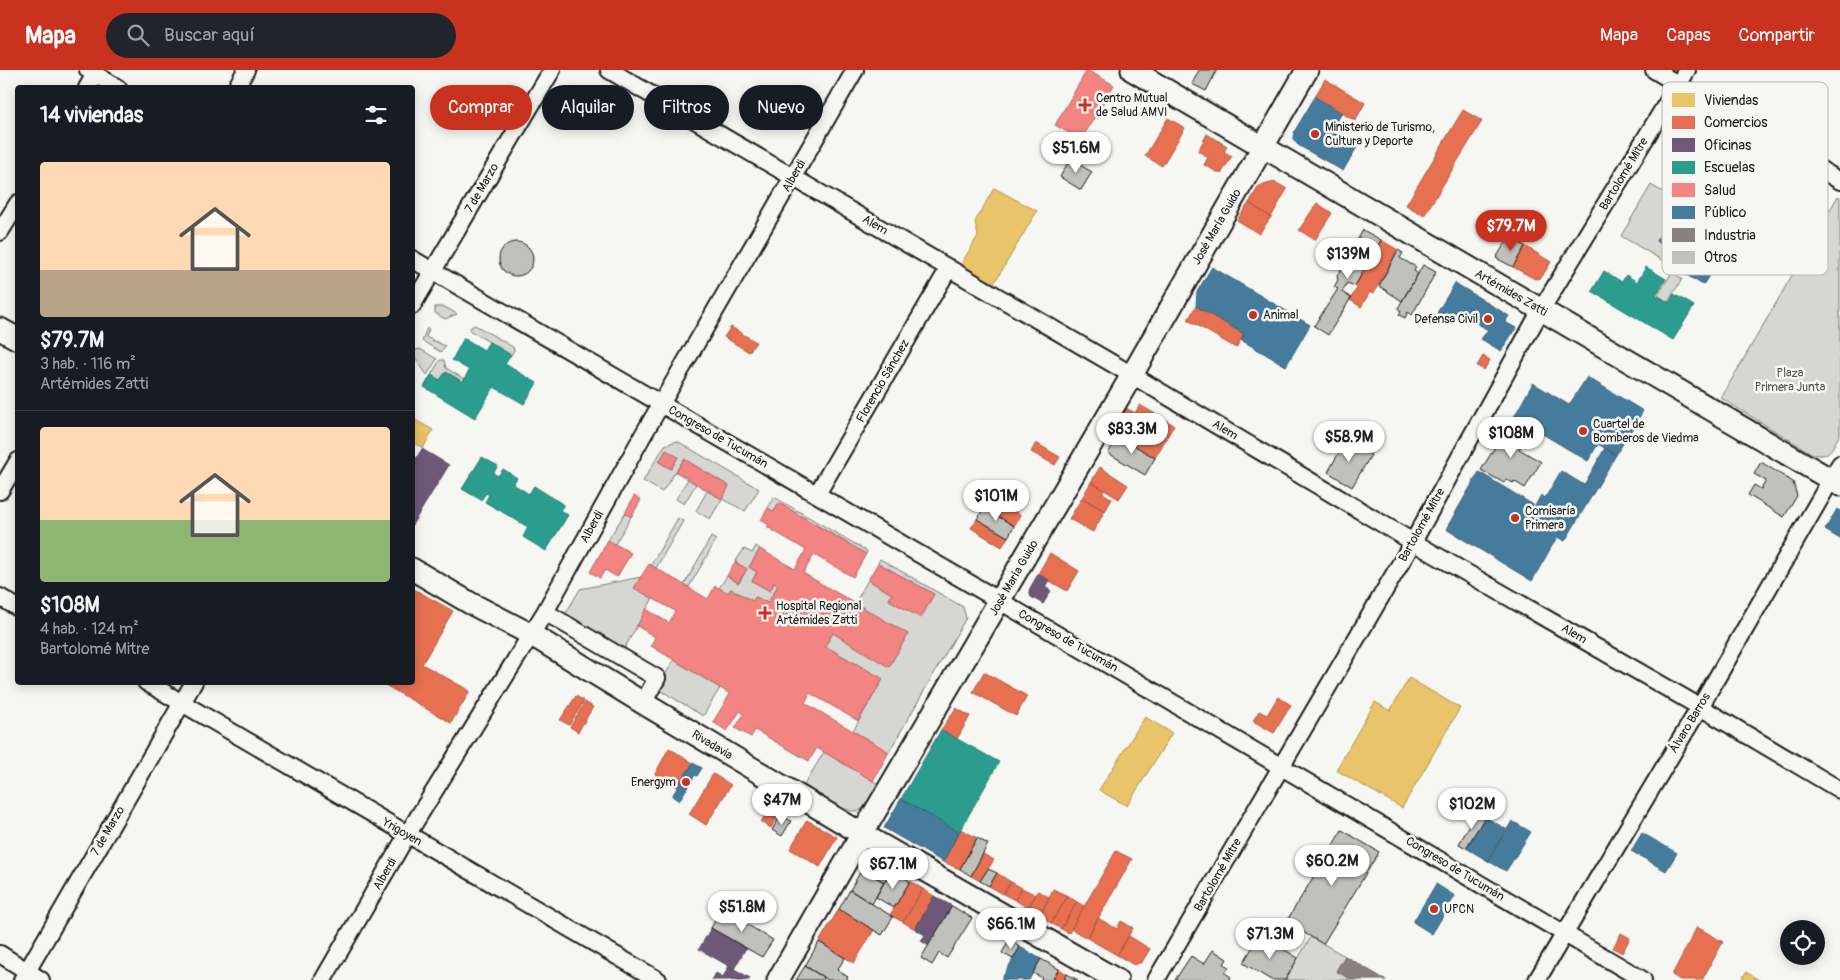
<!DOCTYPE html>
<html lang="es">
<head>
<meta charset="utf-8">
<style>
  :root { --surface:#171b24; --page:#20242c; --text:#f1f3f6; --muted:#9ea1a6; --line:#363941; --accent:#c8321e }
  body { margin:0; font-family:Pangolin,sans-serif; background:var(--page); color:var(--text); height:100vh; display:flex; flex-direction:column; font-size:19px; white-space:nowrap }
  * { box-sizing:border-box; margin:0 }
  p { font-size:16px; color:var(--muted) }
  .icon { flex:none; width:28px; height:28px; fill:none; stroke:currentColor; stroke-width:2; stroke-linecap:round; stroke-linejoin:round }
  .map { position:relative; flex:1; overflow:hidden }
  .sheet { position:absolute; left:15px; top:15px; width:400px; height:600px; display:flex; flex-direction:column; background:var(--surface); border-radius:5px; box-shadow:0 2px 12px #0003 }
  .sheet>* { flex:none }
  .top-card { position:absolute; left:430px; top:15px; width:475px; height:45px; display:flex; gap:10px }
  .buttons { position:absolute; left:1780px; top:850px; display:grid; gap:10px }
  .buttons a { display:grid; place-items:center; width:45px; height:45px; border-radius:50%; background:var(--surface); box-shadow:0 2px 12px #0003; font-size:25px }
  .price { position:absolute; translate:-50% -42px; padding:0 11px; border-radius:18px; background:#fff; color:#222; font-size:16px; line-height:32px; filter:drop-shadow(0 1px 2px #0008) }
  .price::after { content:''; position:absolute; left:50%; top:30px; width:15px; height:11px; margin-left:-8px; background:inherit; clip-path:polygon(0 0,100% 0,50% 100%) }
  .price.selected { background:var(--accent); color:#fff }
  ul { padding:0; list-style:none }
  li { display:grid; align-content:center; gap:10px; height:265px; padding:0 25px }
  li+li { border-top:1px solid var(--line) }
  li span { display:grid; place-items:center; height:155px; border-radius:5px; color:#555 }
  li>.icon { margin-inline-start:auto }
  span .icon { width:90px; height:90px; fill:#fffc; stroke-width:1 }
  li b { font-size:21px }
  h2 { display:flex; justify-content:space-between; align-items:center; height:60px; padding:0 25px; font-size:21px }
  .chip { padding:0 18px; border-radius:22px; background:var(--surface); box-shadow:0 2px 12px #0003; font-size:18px; line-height:45px }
  .chip.selected { background:var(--accent); color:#fff }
  header { display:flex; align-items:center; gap:30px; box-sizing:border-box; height:70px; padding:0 25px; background:var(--accent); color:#fff }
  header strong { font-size:24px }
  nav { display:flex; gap:28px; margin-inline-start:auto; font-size:18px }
  .search { width:350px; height:45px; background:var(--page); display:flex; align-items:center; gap:12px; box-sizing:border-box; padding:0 18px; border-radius:28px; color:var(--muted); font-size:19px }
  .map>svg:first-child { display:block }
  .green { fill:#d6d6d2; stroke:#797977; fill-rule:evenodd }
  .homes { fill:#e9c46a; stroke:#ac9253 }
  .shops { fill:#e76f51; stroke:#aa5641 }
  .offices { fill:#6d597a; stroke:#55475e }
  .schools { fill:#2a9d8f; stroke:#26766c }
  .health { fill:#f28482; stroke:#b26563 }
  .public { fill:#457b9d; stroke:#395e76 }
  .industry { fill:#8a817c; stroke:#69635f }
  .building { fill:#c0c0bd; stroke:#1c1c1c }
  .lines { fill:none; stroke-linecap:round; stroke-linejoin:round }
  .minor-casing { stroke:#1c1c1c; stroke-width:20 }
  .major-casing { stroke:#1c1c1c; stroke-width:25 }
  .minor { stroke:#f6f6f2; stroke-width:16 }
  .major { stroke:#f6f6f2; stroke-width:21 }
  .poi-dot { fill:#c8321e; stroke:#f6f6f2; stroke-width:2 }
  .labels { text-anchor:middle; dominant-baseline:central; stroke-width:5; stroke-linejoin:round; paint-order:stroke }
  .poi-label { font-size:12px; fill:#1c1c1c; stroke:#f6f6f2; text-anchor:start }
  .street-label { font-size:12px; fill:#1c1c1c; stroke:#f6f6f2 }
  .park-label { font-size:12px; fill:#545453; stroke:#f6f6f2 }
  .key { fill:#f6f6f2; stroke:#b5b5b2; stroke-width:1 }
  .key-label { font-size:14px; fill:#1c1c1c }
</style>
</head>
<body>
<header>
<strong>Mapa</strong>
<div class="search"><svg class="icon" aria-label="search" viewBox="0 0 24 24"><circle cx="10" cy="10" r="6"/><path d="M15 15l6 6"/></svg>Buscar aquí</div>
<nav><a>Mapa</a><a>Capas</a><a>Compartir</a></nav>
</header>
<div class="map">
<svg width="1840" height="910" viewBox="0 0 1840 910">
  <rect width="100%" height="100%" fill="#f6f6f2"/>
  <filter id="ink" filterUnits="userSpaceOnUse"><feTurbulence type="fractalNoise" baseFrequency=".02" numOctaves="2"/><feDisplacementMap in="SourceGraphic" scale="10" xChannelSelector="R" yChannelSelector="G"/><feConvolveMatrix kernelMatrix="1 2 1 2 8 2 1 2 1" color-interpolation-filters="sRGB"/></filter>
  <g filter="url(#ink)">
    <path class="green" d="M1651 115 1696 142 1665 192 1621 166Z
      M1838 126 1840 127V364C1832 378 1829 390 1811 383L1721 328Z
      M1672 202 1682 209 1668 232 1658 225Z
      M435 237H445L457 244 445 249 435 243Z
      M475 255 513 277 514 280 511 285 469 260 471 257Z
      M427 258 429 259 426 267 445 276 441 282 422 271Z
      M420 279 437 289 427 305 413 284 416 280Z
      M440 290H444L446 298 464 309 463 312 446 302 440 310 431 305Z
      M677 371 759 419 745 441 722 429 710 449 696 441 707 421 722 429 729 416 684 389 662 422 643 411 665 375ZM666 380 678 387 671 399 659 392Z
      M688 409 696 414 684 434 676 429Z
      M774 427 867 481 866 484 779 433 774 442 768 438Z
      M625 443 631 447 615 474 608 470Z
      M678 448 683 451 656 498 651 495Z
      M711 467 716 470 689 517 684 515Z
      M756 476 760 479 749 497 757 502 752 511 770 521 774 513 778 515 768 533 756 527 753 531 731 519 728 523 719 518 727 506 739 513 747 499 735 492 744 479 752 483Z
      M880 489 963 537 966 548 889 682 853 661 883 609 825 576 833 563 889 597 908 564 855 533 868 510 892 524 889 530 921 547 934 524 878 493Z
      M641 507 635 518 653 528 624 579 562 550 580 519Z
      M674 590 720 618 703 646 657 618Z
      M824 682 880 715C875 723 870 735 861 740 849 747 816 722 804 715Z
      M1311 867 1345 886 1352 910H1285Z"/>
    <path class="homes" d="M994 118 1037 141 992 217 960 196 978 166 975 152Z
      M412 348 433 360 423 378 412 372Z
      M1409 608 1460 638 1402 738 1336 700 1375 632 1390 641Z
      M1145 647 1172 663 1127 736 1099 720Z
      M1746 902 1759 910H1741Z"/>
    <path class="shops" d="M1325 9 1365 33 1355 51 1315 27Z
      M1463 40 1482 51 1424 146 1406 135Z
      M1168 48 1185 58 1162 96 1145 86Z
      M1207 64 1227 76 1224 82 1232 86 1221 104 1204 95 1208 87 1198 81Z
      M1275 112 1287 119 1271 147 1249 133 1259 116Z
      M1249 133 1271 147 1259 164 1237 150Z
      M1317 133 1332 143 1315 170 1299 160Z
      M1381 170 1398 180 1373 224 1370 222 1361 237 1350 230 1357 218 1355 216Z
      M1525 176 1551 192 1541 208 1535 209 1513 197Z
      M1196 236 1244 264 1236 278 1188 250Z
      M731 257 756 272 749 282 724 267Z
      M1483 286 1490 290 1484 300 1477 296Z
      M1140 335 1174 355 1155 388 1112 362 1126 338 1135 343Z
      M1036 373 1060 387 1055 395 1031 382Z
      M1100 397 1128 415 1119 429 1091 412Z
      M1091 412 1104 420 1103 423 1112 429 1105 441 1082 428Z
      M990 427 1021 445 1014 456 984 438Z
      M1082 428 1105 441 1093 462 1069 449Z
      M977 449 1008 467 1002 477 971 458Z
      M1050 483 1079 501 1067 521 1038 504Z
      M412 518 453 541 422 594 470 621 451 653 380 612H412Z
      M984 602 1027 626 1016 646 973 622Z
      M576 626 584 631 569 655 560 650Z
      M1278 627 1291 635 1274 663 1253 651 1259 641 1267 645Z
      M585 632 593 637 578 662 570 657Z
      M956 638 970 646 957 669 941 660Z
      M669 678 693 693 677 717 655 704Z
      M713 704 731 715 706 755 689 744Z
      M770 737 780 743 771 758 761 752Z
      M807 750 837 767 820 797 790 779Z
      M961 759 977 768 960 799 943 792Z
      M1116 781 1132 789 1087 868 1071 859Z
      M983 784 994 790 980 811 971 806Z
      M997 803 1011 812 1003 824 989 816Z
      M910 811 923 819 903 852 890 845Z
      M1011 812 1022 818 1015 830 1003 824Z
      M1022 818 1036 825 1028 838 1015 830Z
      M923 819 934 826 915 859 903 852Z
      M1053 819 1068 826 1051 853 1040 847Z
      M1038 821 1049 827 1040 845 1028 838Z
      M1068 826 1077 832 1061 859 1051 853Z
      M1077 832 1084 836 1069 863 1061 859Z
      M839 839 874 860 854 893 819 872Z
      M1098 848 1117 859 1121 851 1133 858 1117 885 1087 868Z
      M1697 857 1723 872 1702 910H1680L1672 905Z
      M1621 863 1630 868 1622 883 1613 878Z
      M1129 866 1150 879 1142 892 1134 895 1117 885Z
      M1059 899 1067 904 1064 910H1052Z"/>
    <path class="offices" d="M422 379 449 395 412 455V395Z
      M1038 504 1049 510 1045 517 1051 521 1043 534 1031 527 1029 520Z
      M934 826 952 836 929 876 921 871 925 865 915 859Z
      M711 858 746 878 734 899 699 879Z
      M729 896 750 908 749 910H712L716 903 723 907Z"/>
    <path class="schools" d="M1704 64 1828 138 1795 192 1762 173 1772 155 1682 101Z
      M1646 197 1666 209 1656 225 1669 233 1674 224 1694 236 1673 270 1592 221 1604 201 1622 212 1626 205 1637 212Z
      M464 268 484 280 489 272 511 285 505 294 537 313 524 334 494 317 475 348 424 317 431 305 440 310 446 302 463 312 469 300 452 290Z
      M482 387 498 396 493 403 498 406 503 399 517 408 513 414 529 424 534 416 564 435 560 440 568 445 546 481 523 467 528 457 485 432 489 425 486 423 481 430 462 419Z
      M941 660 999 692 959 762 901 729Z"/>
    <path class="health" d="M1087 0 1114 15 1081 70 1055 55Z
      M666 380 678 387 671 399 659 392Z
      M684 389 729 416 722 429 676 402Z
      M634 426 641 430 631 447 625 443Z
      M779 433 866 484 853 507 814 485 803 503 908 564 889 597 833 563 825 576 883 609 858 651 810 623 805 633 889 682 873 711 817 678 809 691 755 660 751 667 735 658 744 644 740 641 727 661 713 652 730 624 651 576 655 567 637 556 646 539 669 553 675 541 634 518 649 494 708 529 715 516 728 523 731 519 753 531 755 527 768 533 778 515 774 513 770 521 752 511 757 502 749 497 760 479 795 499 806 480 767 457 769 455 761 450 768 438 774 442Z
      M608 470 631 483 617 507 605 500 600 508 590 502Z
      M735 492 747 499 738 513 727 506Z
      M878 493 934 524 921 548 889 530 892 524 868 510Z"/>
    <path class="public" d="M1315 27 1342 43 1331 61 1357 77 1343 101 1298 75 1293 69 1294 62Z
      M1674 142 1690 152 1696 142 1732 164 1722 180 1731 186 1721 203 1713 199 1703 215 1665 192 1672 181 1656 171Z
      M1212 197 1310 255 1286 296 1241 270 1244 264 1196 236 1197 222Z
      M1455 213 1509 246 1505 252 1516 258 1501 281 1481 269 1488 260 1460 243 1454 253 1437 243Z
      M1587 307 1643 341 1616 385 1598 374 1588 391 1514 347 1533 313 1569 335Z
      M1605 378 1616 385 1565 471 1557 467 1532 511 1446 459 1479 402 1535 436 1541 425 1545 428 1561 401 1584 415Z
      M1837 439 1840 441V469L1825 460Z
      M693 693 702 698 697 706 695 705 679 731 672 726Z
      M901 729 959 762 943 792 884 758Z
      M1485 747 1506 759 1488 791 1466 778Z
      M1512 751 1531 762 1506 801 1488 791Z
      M1642 763 1677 783 1666 801 1631 781Z
      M1436 814 1455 826 1432 864 1413 852Z
      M1020 877 1041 889 1029 910H1001Z"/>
    <path class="industry" d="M1345 886 1386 910H1352L1336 901Z"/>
    <path class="building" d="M1199 0H1217L1206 21 1192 14Z
      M1070 89 1092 102 1081 120 1060 107Z
      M1363 160 1381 170 1355 216 1347 213 1342 222 1351 228 1328 265 1314 256 1338 219 1334 217 1338 210 1337 206Z
      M1509 167 1525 176 1513 197 1496 188Z
      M499 189a17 17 0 1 1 34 0a17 17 0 1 1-34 0Z
      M1398 180 1403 183 1400 188 1416 197 1414 201 1418 204 1402 231 1379 216Z
      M1423 195 1436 202 1412 245 1408 242 1405 248 1399 245 1401 242 1398 238Z
      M1509 354 1528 365 1519 379 1541 392 1525 418 1514 411 1513 413 1506 409 1504 413 1481 400Z
      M1119 366 1155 388 1145 405 1108 383Z
      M1346 370 1371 385 1352 417 1328 402Z
      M1761 392 1793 412 1797 426 1784 447 1748 425 1754 415 1761 419 1766 411 1754 404Z
      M984 438 1014 456 1008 467 977 449Z
      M1477 742 1485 747 1466 778 1459 774Z
      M781 745 791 751 782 766 772 760Z
      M1342 760 1379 782 1323 874 1286 852Z
      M977 768 988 774 971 806 960 799Z
      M873 790 891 800 884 812 862 799 865 793Z
      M862 799 884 812 872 834 850 820Z
      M988 799 997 803 989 816 980 811Z
      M899 805 910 811 894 838 876 827 888 806 896 810Z
      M850 820 893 847 882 865 839 839Z
      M952 836 972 848 947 888 939 883 932 895 921 888Z
      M721 839 773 870 762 887 711 858Z
      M1260 865 1298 888 1285 910H1271L1243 893Z
      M1009 870 1020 877 1013 889 1002 883Z
      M819 872 845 888 837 900 848 907 846 910H828L805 896Z
      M1213 880 1227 889 1224 894 1229 897 1225 903 1231 907 1229 910H1175L1191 886 1204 894Z
      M1041 889 1059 899 1052 910H1040L1042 908 1033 903Z
      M805 896 823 907 822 910H796Z
      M1067 904 1078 910H1064Z"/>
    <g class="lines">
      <defs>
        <path id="minor" d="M88 0 118 18
          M609 0 1132 305 1413 472 1700 637 1840 720
          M1654 0 1840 111
          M87 18 95 4
          M236 18 246 0
          M0 162 18 133
          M412 189 1000 531 1643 910
          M412 236 552 0
          M0 421 18 391
          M817 424 949 198
          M0 527 18 538
          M545 542 657 608 643 633
          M146 612 658 910
          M0 884 41 910
          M22 910 194 612
          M323 910 407 765 545 542 643 365 855 0
          M1156 910 1413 472 1541 240 1687 0
          M1537 910 1700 637 1840 394"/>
        <path id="major" d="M1132 0 1840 415
          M0 259 18 269
          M412 499 470 533 532 565 643 633 862 764 1117 910
          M778 910 862 764 1132 305 1307 0"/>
      </defs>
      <use href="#minor" class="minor-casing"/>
      <use href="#major" class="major-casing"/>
      <use href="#minor" class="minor"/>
      <use href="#major" class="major"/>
    </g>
  </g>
  <g class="poi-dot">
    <path d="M1082.5 27.5h5v5h5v5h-5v5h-5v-5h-5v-5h5z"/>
    <circle cx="1315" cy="64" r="5"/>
    <circle cx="1253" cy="245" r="5"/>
    <circle cx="1488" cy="249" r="5"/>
    <circle cx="1583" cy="361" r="5"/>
    <circle cx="1515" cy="448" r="5"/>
    <path d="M762.5 535.5h5v5h5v5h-5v5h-5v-5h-5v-5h5z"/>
    <circle cx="686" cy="712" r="5"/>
    <circle cx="1434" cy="839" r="5"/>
  </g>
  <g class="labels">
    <g class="poi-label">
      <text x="1096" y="28">Centro Mutual<tspan x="1096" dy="14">de Salud AMVI</tspan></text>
      <text x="1325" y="57">Ministerio de Turismo,<tspan x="1325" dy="14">Cultura y Deporte</tspan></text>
      <text x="1263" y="245">Animal</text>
      <text x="1478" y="249" text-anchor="end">Defensa Civil</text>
      <text x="1593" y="354">Cuartel de<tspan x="1593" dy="14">Bomberos de Viedma</tspan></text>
      <text x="1525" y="441">Comisaría<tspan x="1525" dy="14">Primera</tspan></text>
      <text x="776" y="536">Hospital Regional<tspan x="776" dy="14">Artémides Zatti</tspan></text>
      <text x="676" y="712" text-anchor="end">Energym</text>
      <text x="1444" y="839">UPCN</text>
    </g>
    <g class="street-label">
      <text transform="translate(1624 104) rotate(-59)">Bartolomé Mitre</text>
      <text transform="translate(794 106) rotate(-60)">Alberdi</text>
      <text transform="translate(482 118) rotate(-60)">7 de Marzo</text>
      <text transform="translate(875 155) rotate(30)">Alem</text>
      <text transform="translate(1217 157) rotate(-60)">José María Guido</text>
      <text transform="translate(1511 223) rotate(30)">Artémides Zatti</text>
      <text transform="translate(883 311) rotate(-60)">Florencio Sánchez</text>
      <text transform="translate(1225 360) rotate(31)">Alem</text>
      <text transform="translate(718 367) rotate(30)">Congreso de Tucumán</text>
      <text transform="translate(1422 455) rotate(-61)">Bartolomé Mitre</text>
      <text transform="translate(592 457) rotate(-61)">Alberdi</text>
      <text transform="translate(1014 508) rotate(-60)">José María Guido</text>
      <text transform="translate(1574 564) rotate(30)">Alem</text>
      <text transform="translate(1068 571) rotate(30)">Congreso de Tucumán</text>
      <text transform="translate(1690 653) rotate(-59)">Álvaro Barros</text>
      <text transform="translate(712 675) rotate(31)">Rivadavia</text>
      <text transform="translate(108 761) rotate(-60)">7 de Marzo</text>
      <text transform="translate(402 762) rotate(30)">Yrigoyen</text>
      <text transform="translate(1455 799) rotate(31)">Congreso de Tucumán</text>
      <text transform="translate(385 804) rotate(-60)">Alberdi</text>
      <text transform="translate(1218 805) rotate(-60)">Bartolomé Mitre</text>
    </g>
    <g class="park-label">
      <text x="1790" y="303">Plaza<tspan x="1790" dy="14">Primera Junta</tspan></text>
    </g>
  </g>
  <rect x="1662" y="12" width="166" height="193" rx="8" class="key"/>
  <rect x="1672" y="23" width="23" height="14" fill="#e9c46a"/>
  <rect x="1672" y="46" width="23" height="13" fill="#e76f51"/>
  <rect x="1672" y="68" width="23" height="14" fill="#6d597a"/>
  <rect x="1672" y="91" width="23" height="13" fill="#2a9d8f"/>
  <rect x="1672" y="113" width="23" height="14" fill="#f28482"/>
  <rect x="1672" y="136" width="23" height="13" fill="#457b9d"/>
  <rect x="1672" y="158" width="23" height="14" fill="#8a817c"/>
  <rect x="1672" y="181" width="23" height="13" fill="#c0c0bd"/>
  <g class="key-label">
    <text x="1704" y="35">Viviendas</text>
    <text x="1704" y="57">Comercios</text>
    <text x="1704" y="80">Oficinas</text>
    <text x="1704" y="102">Escuelas</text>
    <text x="1704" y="125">Salud</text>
    <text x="1704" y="147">Público</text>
    <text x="1704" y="170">Industria</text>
    <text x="1704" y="192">Otros</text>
  </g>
</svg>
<div class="buttons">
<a><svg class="icon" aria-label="locate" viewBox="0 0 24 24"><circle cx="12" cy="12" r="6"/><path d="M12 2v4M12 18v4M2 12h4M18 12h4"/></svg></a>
</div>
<b class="price" style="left:1076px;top:104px">$51.6M</b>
<b class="price selected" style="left:1511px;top:182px">$79.7M</b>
<b class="price" style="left:1348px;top:210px">$139M</b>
<b class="price" style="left:1132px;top:385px">$83.3M</b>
<b class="price" style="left:1511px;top:389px">$108M</b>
<b class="price" style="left:1349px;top:393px">$58.9M</b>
<b class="price" style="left:996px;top:452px">$101M</b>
<b class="price" style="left:782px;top:756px">$47M</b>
<b class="price" style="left:1472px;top:760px">$102M</b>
<b class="price" style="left:1332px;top:817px">$60.2M</b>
<b class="price" style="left:893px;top:820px">$67.1M</b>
<b class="price" style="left:742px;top:863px">$51.8M</b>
<b class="price" style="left:1011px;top:880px">$66.1M</b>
<b class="price" style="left:1270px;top:890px">$71.3M</b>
<div class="top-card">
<a class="chip selected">Comprar</a>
<a class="chip">Alquilar</a>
<a class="chip">Filtros</a>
<a class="chip">Nuevo</a>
</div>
<section class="sheet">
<h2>14 viviendas<svg class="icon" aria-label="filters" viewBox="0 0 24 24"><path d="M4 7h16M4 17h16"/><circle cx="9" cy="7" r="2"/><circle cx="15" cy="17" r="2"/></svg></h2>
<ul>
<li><span style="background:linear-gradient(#ffd9b3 70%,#b9a48a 0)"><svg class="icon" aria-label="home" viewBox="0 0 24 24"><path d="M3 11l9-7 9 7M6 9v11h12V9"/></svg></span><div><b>$79.7M</b><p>3 hab. · 116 m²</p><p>Artémides Zatti</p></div></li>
<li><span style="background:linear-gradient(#ffd9b3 60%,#8fb573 0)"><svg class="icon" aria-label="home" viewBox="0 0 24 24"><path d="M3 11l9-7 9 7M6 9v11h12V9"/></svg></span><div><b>$108M</b><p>4 hab. · 124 m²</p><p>Bartolomé Mitre</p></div></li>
</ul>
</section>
</div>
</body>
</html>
